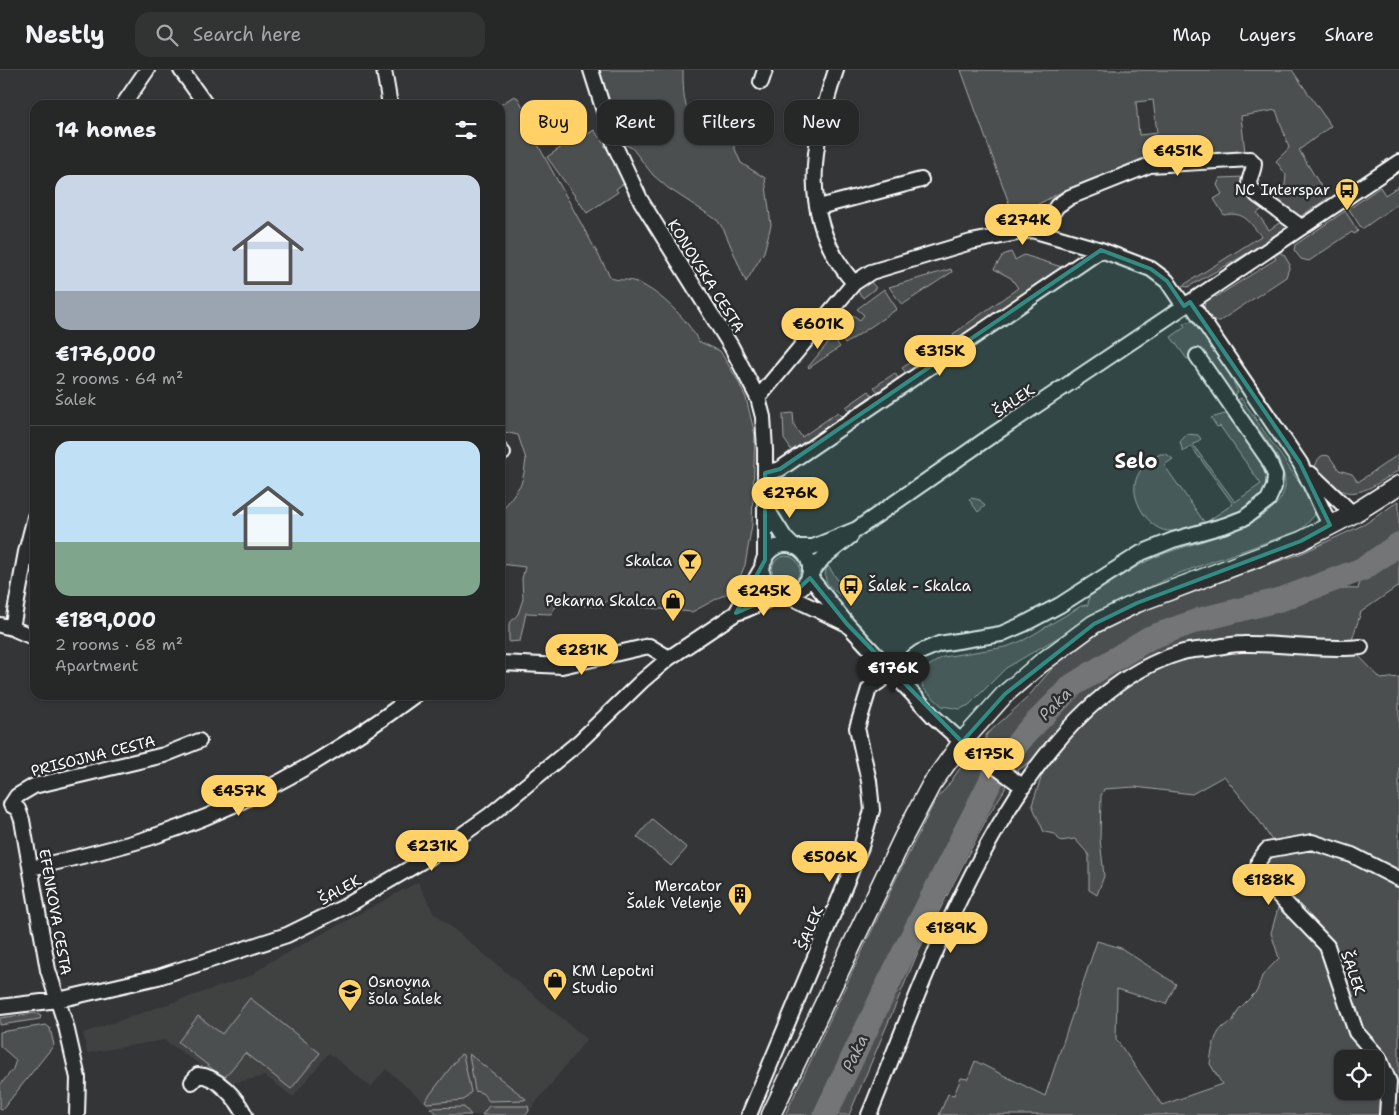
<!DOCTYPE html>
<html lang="en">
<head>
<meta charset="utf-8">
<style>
  :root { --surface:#262828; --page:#323434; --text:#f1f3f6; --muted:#a4a6a8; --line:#424445; --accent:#ffd166 }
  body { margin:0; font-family:"Shantell Sans",sans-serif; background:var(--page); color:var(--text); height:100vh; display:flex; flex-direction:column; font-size:19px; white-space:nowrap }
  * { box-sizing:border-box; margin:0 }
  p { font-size:16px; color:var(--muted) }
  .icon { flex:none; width:28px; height:28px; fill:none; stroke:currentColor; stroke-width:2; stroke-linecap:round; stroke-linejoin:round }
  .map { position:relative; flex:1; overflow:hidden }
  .panel { position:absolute; left:30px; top:30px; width:475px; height:600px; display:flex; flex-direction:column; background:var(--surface); border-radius:15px; box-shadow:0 1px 4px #0004,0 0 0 1px var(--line) }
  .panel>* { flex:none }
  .hud { position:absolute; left:520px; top:30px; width:475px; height:45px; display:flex; gap:10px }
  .controls { position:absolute; left:1334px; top:980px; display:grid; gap:10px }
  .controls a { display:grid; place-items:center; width:50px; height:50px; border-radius:10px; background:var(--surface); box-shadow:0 1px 4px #0004,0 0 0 1px var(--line); font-size:25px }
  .price { position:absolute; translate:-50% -42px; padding:0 11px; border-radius:18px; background:var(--accent); color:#111; font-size:16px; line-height:32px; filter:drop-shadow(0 1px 2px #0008) }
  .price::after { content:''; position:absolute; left:50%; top:30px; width:15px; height:11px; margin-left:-8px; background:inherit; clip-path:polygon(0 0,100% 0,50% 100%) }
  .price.current { background:#222; color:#fff }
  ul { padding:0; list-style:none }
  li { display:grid; align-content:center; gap:10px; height:265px; padding:0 25px }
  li+li { border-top:1px solid var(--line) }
  li span { display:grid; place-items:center; height:155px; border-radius:15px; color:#555 }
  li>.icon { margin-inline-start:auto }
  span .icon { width:90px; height:90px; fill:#fffc; stroke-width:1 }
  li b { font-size:21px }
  h2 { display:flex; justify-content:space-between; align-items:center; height:60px; padding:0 25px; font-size:21px }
  .pill { padding:0 18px; border-radius:15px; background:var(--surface); box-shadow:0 1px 4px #0004,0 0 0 1px var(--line); font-size:18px; line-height:45px }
  .pill.current { background:var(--accent); color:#111 }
  header { display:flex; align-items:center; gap:30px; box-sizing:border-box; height:70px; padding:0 25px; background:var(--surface); border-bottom:1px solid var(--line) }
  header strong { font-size:24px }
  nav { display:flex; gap:28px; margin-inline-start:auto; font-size:18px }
  .search { width:350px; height:45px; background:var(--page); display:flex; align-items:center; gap:12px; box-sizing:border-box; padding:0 18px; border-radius:15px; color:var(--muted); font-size:19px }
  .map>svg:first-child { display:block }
  .built { fill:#404243 }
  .green { fill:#4c4f50; stroke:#a6a7a8; fill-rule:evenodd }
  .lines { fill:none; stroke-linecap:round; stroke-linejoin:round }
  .river { stroke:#737576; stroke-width:24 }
  .minor-casing { stroke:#fff; stroke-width:18 }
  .major-casing { stroke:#fff; stroke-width:21 }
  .minor { stroke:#2a2d2e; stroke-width:14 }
  .major { stroke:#2a2d2e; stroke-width:18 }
  .marked { fill:#338b84; fill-opacity:0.2; stroke:#338b84; stroke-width:4; stroke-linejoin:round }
  .labels { text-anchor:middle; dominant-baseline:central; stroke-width:5; stroke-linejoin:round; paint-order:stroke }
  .poi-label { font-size:15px; fill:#fff; stroke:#2a2d2e; text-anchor:end }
  .street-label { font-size:15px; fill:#fff; stroke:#2a2d2e }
  .water-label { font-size:16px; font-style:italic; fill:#b2b3b4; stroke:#2a2d2e }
  .district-label { font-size:20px; font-weight:bold; fill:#fff; stroke:#2a2d2e }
</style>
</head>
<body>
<header>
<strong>Nestly</strong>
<div class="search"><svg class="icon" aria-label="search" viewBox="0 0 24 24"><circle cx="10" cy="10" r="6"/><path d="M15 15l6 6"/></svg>Search here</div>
<nav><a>Map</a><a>Layers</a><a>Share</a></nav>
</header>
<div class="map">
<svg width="1399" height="1045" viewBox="0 0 1399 1045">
  <rect width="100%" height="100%" fill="#333536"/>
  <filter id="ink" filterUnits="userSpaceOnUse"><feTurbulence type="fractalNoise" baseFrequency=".02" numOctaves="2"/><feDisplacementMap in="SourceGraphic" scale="10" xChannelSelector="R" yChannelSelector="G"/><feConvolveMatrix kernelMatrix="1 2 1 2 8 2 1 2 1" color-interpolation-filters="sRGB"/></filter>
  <g filter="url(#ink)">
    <path class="built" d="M418 812 433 842 587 969 526 1045H439L386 999 371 1017 329 983 293 1027 265 1006 229 1014 164 970 87 983 83 963 250 906 270 892Z"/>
    <path class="green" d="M598 0H683C683 46 688 56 732 72L741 93 765 108 771 155 764 182 746 212 724 160 717 150 668 118 653 105 632 78 620 72Z
      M961 0H1292L1331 56 1299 80 1328 128 1298 148 1266 126 1285 115 1286 105 1276 91 1289 78 1276 40 1241 46 1245 82 1174 89 1149 86 1065 120 1014 147ZM1153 30 1157 63 1139 65 1136 32Z
      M514 26 518 28 529 48 538 75 611 208C619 211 626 209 633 211 655 217 690 251 698 271L720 281 737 309 746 328 755 365 752 455 745 495 735 519 692 542 639 537 608 529 603 536C587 538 572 532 556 536L551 544 526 543 520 571 509 572V554L518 544 523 529 522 509 525 497 500 494V444L521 414 524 403 526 389 518 365 500 361V35Z
      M594 60 628 110 616 119 618 122 587 143 547 87 578 66 581 69Z
      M1245 107 1264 138 1257 143 1269 160 1282 151 1285 154 1290 151 1291 155 1243 186 1188 217 1182 216 1261 166C1249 152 1245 141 1224 145L1214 129 1222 124 1217 115 1220 108Z
      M1399 116V133L1362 159 1349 139 1380 117 1385 125Z
      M1345 141 1358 161 1354 164 1352 162 1309 191 1301 189 1294 180 1295 175Z
      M1011 182 1015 190 1024 185 1068 199 1058 206 1055 201 956 269 953 264 1018 218 1011 208 994 199 1003 185Z
      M1279 182 1284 185 1290 195 1286 207 1220 251C1211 252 1201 243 1205 233 1206 229 1210 225 1213 223L1216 227 1276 189 1273 184Z
      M951 199 952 202 902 235 889 217Z
      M870 211 876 218 863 228 857 220Z
      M884 219 897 239 845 274 837 262 853 245 860 250 864 245 857 239Z
      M1193 251 1226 296 1238 322 1233 326 1200 281 1187 289 1171 267 1185 257 1183 253Z
      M833 267 840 277 809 298 808 297Z
      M945 268 949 273 934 284 931 279Z
      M926 282 929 287 906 303 902 298Z
      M895 303 898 308 878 322 874 317Z
      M869 321 872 325 849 342 846 337Z
      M1241 328 1313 432 1315 445 1301 460 1180 503 1125 528 1006 598 969 635 960 639 942 636 923 618 921 610 922 603 927 597 943 587 1006 577 1024 570 1081 536 1088 535 1089 527C1109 514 1129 500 1151 489 1184 473 1283 457 1285 415 1286 388 1253 352 1236 331Z
      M838 342 842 346 792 381 784 369 783 344 793 343 794 356 802 367Z
      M1225 344C1247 352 1259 386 1270 405 1268 417 1262 427 1254 435 1238 449 1184 466 1163 460 1154 457 1149 451 1143 443 1127 417 1135 399 1160 384H1166L1173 389 1164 395 1205 453 1233 434 1191 376 1183 382 1180 372 1187 364 1198 365 1201 369 1193 375 1235 432 1261 414 1220 356 1217 357 1211 348Z
      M1399 384V400C1363 423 1346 437 1315 398 1317 390 1320 383 1329 386L1339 400 1352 404 1358 412Z
      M971 428 980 430 985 436 978 442 969 429Z
      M1399 431V467C1367 488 1334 505 1297 517 1246 534 1189 542 1141 567 1083 597 1035 640 995 691L986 685V665L1027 628 1060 589 1108 557 1177 526 1300 484 1365 454Z
      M1399 479V519L1397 517 1361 542 1351 573 1244 570 1151 589 1026 695 1013 703 1006 699C1014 688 1021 675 1030 665 1073 616 1132 574 1195 556L1199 561 1284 533 1291 536C1314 525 1333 517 1358 519L1362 503Z
      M772 500a14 14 0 1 1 28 0a14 14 0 1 1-28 0Z
      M828 496 851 529 847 531C838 521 818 515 828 496Z
      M1262 577 1357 584 1381 609 1399 607V1015L1395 1018 1387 1045H939L948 1024 954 1025 961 1008 968 1009 975 991 1045 1026 1097 871 1121 878 1176 914 1166 934 1117 919 1116 969 1162 1035 1222 1014 1210 994C1212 977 1215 957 1232 952L1239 939 1257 921 1262 906 1279 888 1271 863 1280 831 1260 804 1274 774 1257 747 1224 706 1192 724 1135 717 1104 719 1101 726 1100 769 1104 806 1097 825 1089 820V785L1075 769 1060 771 1055 764 1044 762 1032 735 1044 699 1073 661 1130 613 1186 585ZM1342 989H1375V1021H1342Z
      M980 693 990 698 900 873 892 896 821 1045H785L898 805 936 729 947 717 960 698 968 694Z
      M1001 705 1006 709 1005 719 988 746 918 882 849 1045H830L977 744Z
      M652 749 687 778 671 796 637 767Z
      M250 928 320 983 291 1019 245 983 224 1008 178 972 198 946 222 964Z
      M35 943 41 946 40 949 0 955V948Z
      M46 955 50 958 54 975 2 1040 0 1039V1015L13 999 16 990 0 976V962Z
      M461 984 463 985 471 1022 464 1030 427 1033 425 1031Z
      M469 984 526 1029 524 1030 489 1031 482 1023 475 1021Z
      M489 1036H528L529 1041 526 1045H482Z
      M464 1037 471 1045H439L430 1038Z"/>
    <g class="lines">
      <path class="river" d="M825 1045 891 908 995 703 1024 665 1073 615 1149 568 1199 550 1282 529 1363 499 1399 474"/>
      <defs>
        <path id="minor" d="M181 0 206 35
          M384 0 390 35
          M591 0 615 76 641 131 731 276 758 328 763 347 765 380V490
          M836 0C811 74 798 149 854 213
          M761 12 765 0
          M123 35 147 0
          M819 137 921 110
          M1041 161 1057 136 1070 127 1150 95 1250 89 1254 93C1254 101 1249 107 1249 115L1257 125 1301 157
          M1190 232 1300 393 1330 455
          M758 328 854 213 871 202 971 172 1032 160 1101 180 1151 199 1167 211 1184 236
          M500 380 503 383
          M765 403 780 399 1101 180
          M1311 404 1353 444
          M765 436 785 468 794 477H813L857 459 988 368 1399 92
          M851 466 823 488 809 506 847 554 934 647 962 672 1022 716
          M762 499a24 24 0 1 1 48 0a24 24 0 1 1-48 0Z
          M736 543 763 496
          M0 555 12 558 35 568
          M12 558 26 482 35 447
          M500 593 562 596 649 576 669 588
          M11 735 18 739 22 750 48 900 66 956 78 1008 77 1045
          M11 735 17 726 34 716 164 685 199 671
          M31 798C71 789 110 780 149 768 245 737 335 685 415 625
          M0 937 58 930 158 907 287 865 344 837 436 783 490 745 579 672 642 611 669 588 736 543C752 539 766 529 782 523L847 554
          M192 1012 198 1005C218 1006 237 1029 245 1045
          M749 1045 861 777 872 740 869 711 857 658 869 619 920 582 939 574 1001 564 1024 554 1060 535 1141 483 1173 470 1226 455 1244 448 1268 430 1274 417 1275 405 1268 389 1197 286
          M869 1045C928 902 1017 632 1180 583 1188 580 1197 580 1206 579 1218 577 1231 574 1243 574 1283 573 1321 581 1361 577
          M1387 1045 1389 1012 1379 988 1356 962 1327 876 1257 803 1259 790 1267 780 1312 772 1352 785 1399 809"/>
        <path id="major" d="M771 1045 903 768 931 715 962 672 1005 624 1040 594 1094 554 1137 533 1301 471 1353 444 1399 415"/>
      </defs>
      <use href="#minor" class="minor-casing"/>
      <use href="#major" class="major-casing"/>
      <use href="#minor" class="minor"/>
      <use href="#major" class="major"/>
    </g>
  </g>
  <path class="marked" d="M1101 180 1151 199 1167 211 1184 236 1190 232 1300 393 1330 455 1301 471 1137 533 1094 554 1005 624 962 672 847 554 810 508 796 521 782 523 736 543 765 490V403L780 399Z"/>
  <defs>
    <symbol id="bus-pin" viewBox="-11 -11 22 30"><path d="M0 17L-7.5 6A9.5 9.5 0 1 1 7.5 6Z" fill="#ffd166" stroke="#2a2d2e"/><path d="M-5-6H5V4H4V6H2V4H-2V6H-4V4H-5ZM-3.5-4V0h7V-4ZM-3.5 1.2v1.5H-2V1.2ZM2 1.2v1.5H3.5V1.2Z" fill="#111"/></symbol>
    <symbol id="bar-pin" viewBox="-11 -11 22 30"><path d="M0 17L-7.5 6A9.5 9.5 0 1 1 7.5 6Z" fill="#ffd166" stroke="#2a2d2e"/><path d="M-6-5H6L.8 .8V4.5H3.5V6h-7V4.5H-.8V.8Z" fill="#111"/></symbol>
    <symbol id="shop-pin" viewBox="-11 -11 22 30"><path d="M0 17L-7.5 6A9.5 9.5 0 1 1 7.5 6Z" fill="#ffd166" stroke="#2a2d2e"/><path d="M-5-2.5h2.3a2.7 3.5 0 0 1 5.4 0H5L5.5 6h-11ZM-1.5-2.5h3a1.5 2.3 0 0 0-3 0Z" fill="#111"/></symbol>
    <symbol id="building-pin" viewBox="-11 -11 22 30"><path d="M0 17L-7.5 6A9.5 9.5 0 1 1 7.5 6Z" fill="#ffd166" stroke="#2a2d2e"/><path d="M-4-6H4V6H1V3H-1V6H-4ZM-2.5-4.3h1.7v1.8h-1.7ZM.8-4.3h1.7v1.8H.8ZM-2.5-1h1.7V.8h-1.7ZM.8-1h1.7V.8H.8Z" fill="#111"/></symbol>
    <symbol id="school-pin" viewBox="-11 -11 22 30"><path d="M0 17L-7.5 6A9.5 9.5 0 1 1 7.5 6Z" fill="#ffd166" stroke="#2a2d2e"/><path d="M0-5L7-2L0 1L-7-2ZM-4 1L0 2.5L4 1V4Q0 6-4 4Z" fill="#111"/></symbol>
  </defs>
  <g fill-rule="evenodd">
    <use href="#bus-pin" x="1333" y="106" width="28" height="38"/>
    <use href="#bar-pin" x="676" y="477" width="28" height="38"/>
    <use href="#bus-pin" x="837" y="502" width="28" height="38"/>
    <use href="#shop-pin" x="659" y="517" width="28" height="38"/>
    <use href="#building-pin" x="726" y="811" width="28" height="38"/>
    <use href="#shop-pin" x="541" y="896" width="28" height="38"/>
    <use href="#school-pin" x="336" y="907" width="28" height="38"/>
  </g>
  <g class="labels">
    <g class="poi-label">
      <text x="1330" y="120">NC Interspar</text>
      <text x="672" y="491">Skalca</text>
      <text x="868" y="516" text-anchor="start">Šalek - Skalca</text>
      <text x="656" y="531">Pekarna Skalca</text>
      <text x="722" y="816">Mercator<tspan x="722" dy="17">Šalek Velenje</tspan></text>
      <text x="572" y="901" text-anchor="start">KM Lepotni<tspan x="572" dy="17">Studio</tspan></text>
      <text x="368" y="912" text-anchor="start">Osnovna<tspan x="368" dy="17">šola Šalek</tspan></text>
    </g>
    <g class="street-label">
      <text transform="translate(706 206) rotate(58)">KONOVSKA CESTA</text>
      <text transform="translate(1014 331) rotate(-34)">ŠALEK</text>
      <text transform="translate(93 686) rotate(-14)">PRISOJNA CESTA</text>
      <text transform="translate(340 820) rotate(-29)">ŠALEK</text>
      <text transform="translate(55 842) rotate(80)">EFENKOVA CESTA</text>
      <text transform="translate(810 858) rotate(-67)">ŠALEK</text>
      <text transform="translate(1353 903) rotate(71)">ŠALEK</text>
    </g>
    <g class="water-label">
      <text transform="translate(1055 634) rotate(-45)">Paka</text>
      <text transform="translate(855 983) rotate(-64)">Paka</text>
    </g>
    <g class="district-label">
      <text x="1136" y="391">Selo</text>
    </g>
  </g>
</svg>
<div class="controls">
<a><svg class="icon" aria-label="locate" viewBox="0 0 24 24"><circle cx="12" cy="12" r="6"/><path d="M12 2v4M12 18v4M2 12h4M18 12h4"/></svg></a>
</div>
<b class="price" style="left:1178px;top:107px">€451K</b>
<b class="price" style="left:1023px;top:176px">€274K</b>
<b class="price" style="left:818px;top:280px">€601K</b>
<b class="price" style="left:940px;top:307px">€315K</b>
<b class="price" style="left:790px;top:449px">€276K</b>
<b class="price" style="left:764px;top:547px">€245K</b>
<b class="price" style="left:582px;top:606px">€281K</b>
<b class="price current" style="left:893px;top:624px">€176K</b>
<b class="price" style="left:989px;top:710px">€175K</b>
<b class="price" style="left:239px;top:747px">€457K</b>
<b class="price" style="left:432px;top:802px">€231K</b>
<b class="price" style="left:830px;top:813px">€506K</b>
<b class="price" style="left:1269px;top:836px">€188K</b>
<b class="price" style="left:951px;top:884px">€189K</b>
<div class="hud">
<a class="pill current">Buy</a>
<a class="pill">Rent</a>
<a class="pill">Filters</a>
<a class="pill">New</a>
</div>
<section class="panel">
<h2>14 homes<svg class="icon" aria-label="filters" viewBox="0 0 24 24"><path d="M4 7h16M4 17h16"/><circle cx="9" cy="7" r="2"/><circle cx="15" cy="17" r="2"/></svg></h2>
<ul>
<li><span style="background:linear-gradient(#c9d6e8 75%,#9aa5b1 0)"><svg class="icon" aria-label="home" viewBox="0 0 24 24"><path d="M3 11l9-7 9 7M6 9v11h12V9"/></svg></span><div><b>€176,000</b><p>2 rooms · 64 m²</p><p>Šalek</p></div></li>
<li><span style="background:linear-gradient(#bfe0f5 65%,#7fa58c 0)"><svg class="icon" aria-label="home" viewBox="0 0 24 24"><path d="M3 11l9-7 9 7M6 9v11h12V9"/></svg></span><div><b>€189,000</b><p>2 rooms · 68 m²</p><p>Apartment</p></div></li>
</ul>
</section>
</div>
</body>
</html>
